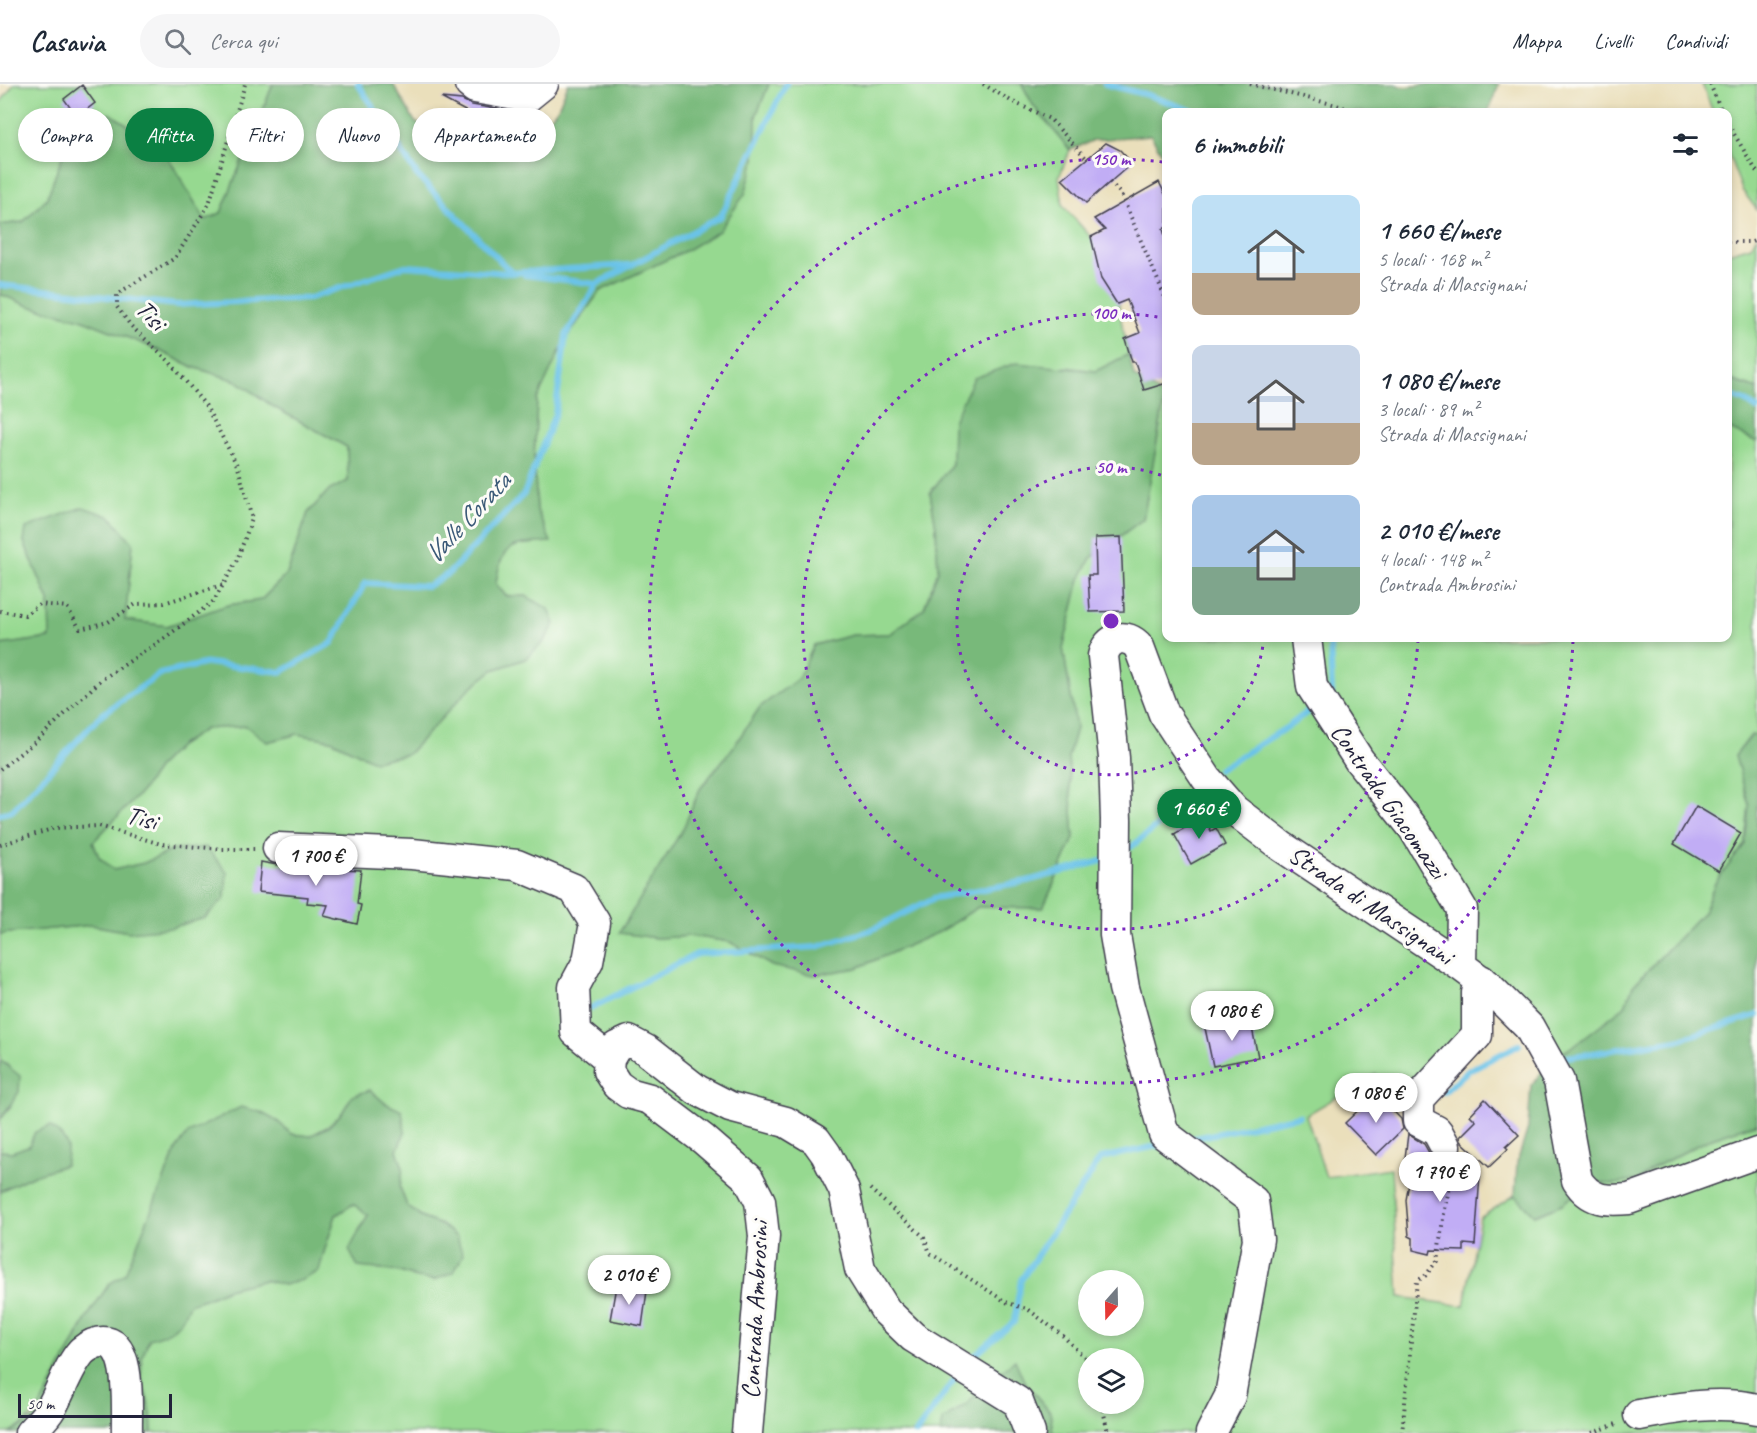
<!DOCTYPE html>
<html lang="it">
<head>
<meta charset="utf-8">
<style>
  :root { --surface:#fff; --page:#f6f6f7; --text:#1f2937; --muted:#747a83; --line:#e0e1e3; --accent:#0b8043 }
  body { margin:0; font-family:Caveat,sans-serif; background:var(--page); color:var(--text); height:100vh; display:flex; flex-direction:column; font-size:22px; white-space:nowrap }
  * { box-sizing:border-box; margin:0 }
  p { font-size:20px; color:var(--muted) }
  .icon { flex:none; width:33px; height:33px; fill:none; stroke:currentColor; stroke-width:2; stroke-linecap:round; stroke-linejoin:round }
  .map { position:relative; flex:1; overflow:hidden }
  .side { position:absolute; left:1162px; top:24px; width:570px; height:534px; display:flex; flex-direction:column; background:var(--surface); border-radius:12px; box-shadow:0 3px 9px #0003 }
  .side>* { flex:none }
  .banner { position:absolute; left:18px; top:24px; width:570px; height:54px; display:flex; gap:12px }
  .needle { width:39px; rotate:200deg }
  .buttons { position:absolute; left:1078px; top:1186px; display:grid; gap:12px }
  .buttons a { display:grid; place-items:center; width:66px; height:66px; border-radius:50%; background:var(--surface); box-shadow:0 3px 9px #0003; font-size:30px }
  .scale { position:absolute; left:18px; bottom:15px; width:154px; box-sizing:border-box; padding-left:6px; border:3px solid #22223b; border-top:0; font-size:16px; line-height:21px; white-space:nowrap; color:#22223b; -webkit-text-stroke:4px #fdfcf7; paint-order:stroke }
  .price { position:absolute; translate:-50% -51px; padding:0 14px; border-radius:21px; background:#fff; color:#222; font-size:20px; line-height:39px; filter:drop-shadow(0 2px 3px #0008) }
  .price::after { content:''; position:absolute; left:50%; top:36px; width:18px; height:14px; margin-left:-9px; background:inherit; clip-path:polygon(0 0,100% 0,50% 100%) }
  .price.selected { background:var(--accent); color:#fff }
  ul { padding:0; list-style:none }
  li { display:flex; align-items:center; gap:18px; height:150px; padding:0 30px }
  li span { display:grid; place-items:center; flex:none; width:168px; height:120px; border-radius:12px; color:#555 }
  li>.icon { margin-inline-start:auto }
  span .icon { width:72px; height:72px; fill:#fffc; stroke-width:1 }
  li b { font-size:26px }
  h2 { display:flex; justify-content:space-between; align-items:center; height:72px; padding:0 30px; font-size:26px }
  .pill { padding:0 21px; border-radius:27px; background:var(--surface); box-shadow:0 3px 9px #0003; font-size:21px; line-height:54px }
  .pill.selected { background:var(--accent); color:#fff }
  header { display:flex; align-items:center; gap:36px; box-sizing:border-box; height:84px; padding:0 30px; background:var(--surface); border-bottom:2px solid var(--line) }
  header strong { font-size:28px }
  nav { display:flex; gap:33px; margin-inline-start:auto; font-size:21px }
  .search { width:420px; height:54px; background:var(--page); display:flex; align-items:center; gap:15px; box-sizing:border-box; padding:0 21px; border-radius:33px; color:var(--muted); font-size:22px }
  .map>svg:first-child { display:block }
  .green { fill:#96d990; stroke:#5c7e66; stroke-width:1.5; fill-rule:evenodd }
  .forest { fill:#78b97a; stroke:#4d6e5a; stroke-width:1.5 }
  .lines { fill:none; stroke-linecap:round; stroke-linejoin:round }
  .stream { stroke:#6ac3e8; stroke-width:6 }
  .building { fill:#c1adf5 }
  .minor-casing { stroke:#403e4e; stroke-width:33 }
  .path { stroke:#403e4e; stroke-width:4; stroke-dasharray:1.5 4.5; stroke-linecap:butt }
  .minor { stroke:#fff; stroke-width:30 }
  .ring { fill:none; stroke:#7b2cbf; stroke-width:3; stroke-dasharray:3 6 }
  .labels { text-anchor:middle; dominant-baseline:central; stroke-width:6; stroke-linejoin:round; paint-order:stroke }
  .street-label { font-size:26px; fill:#22223b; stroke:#fdfcf7 }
  .water-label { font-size:27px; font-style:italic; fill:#3b5a78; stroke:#fdfcf7 }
  .centre { fill:#7b2cbf; stroke:#fdfcf7; stroke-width:3 }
  .ring-label { font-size:18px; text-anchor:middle; font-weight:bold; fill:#7b2cbf; stroke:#fdfcf7; stroke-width:6; stroke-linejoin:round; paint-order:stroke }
</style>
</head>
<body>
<header>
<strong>Casavia</strong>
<div class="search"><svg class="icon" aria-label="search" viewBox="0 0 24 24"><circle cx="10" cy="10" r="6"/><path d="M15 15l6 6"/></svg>Cerca qui</div>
<nav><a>Mappa</a><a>Livelli</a><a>Condividi</a></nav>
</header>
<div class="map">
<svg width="1757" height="1349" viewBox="0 0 1757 1349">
  <rect width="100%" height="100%" fill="#fdfcf7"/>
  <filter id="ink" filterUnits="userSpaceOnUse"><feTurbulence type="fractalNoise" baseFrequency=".0167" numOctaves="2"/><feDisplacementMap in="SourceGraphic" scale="12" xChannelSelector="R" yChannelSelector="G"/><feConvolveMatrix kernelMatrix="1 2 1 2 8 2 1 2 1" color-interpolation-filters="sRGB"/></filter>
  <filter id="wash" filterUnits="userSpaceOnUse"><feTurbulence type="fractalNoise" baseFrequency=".008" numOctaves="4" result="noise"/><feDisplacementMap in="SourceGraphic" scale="24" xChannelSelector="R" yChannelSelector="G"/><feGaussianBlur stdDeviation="1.35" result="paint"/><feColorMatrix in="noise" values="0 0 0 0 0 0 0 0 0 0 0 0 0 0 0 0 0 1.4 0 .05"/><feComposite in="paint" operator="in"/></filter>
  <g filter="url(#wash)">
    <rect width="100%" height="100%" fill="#eadfbb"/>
    <path class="green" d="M14 0H273L221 129 205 137 158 56 131 43 111 30 90 31 70 52 47 114 23 138 0 141V19Z
      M769 0H1022L1033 21 1070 66 1059 93 1063 122 1091 153 1115 190 1121 236 1129 270 1096 287 1066 283 954 337 952 380 930 409 936 443 938 487 924 524 890 550 853 551 814 561 799 594 760 623 732 665 700 705 683 745 620 849 657 854 692 852 730 858 772 882 814 891 857 884 939 848 978 823 1043 824 1074 754 1068 673 1076 644 1063 564 1080 495 1091 474 1143 435 1165 313 1167 312V554H1728V344L1757 358V651H1751L1735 672 1749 721 1745 760 1715 799 1704 827 1633 902 1625 922 1572 963 1555 973 1492 906 1417 1024 1376 990 1306 1031 1326 1093 1391 1084 1399 1213 1464 1222 1480 1134 1515 1111 1535 1131 1591 1099 1639 1096 1653 1084 1690 1065 1712 1054 1757 1039V1349H1053L1050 1328 1024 1297 985 1300 968 1319 943 1336 941 1349H152L151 1329 141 1292 142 1273 149 1255C173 1248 180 1243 189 1220L207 1214 227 1205 265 1196 284 1201 319 1187 324 1168 336 1131 353 1120 368 1131 358 1148 378 1186 398 1187 416 1194 441 1141 423 1134 407 1122 400 1103 403 1084 397 1066 405 1048 402 1028 385 1019 370 1006 352 1012 342 1029 327 1043 310 1052 292 1050 277 1037 177 1064 125 1191 109 1200 88 1232 78 1249 46 1320 17 1345 10 1349H0V1107L34 1091 65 1081 35 1048 29 1062 12 1068 0 1067V1036L11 1023 8 981 0 976V850L92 841 129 848 173 766 144 779 114 786 99 773 93 758 142 707 159 682 179 662 205 645 246 642 267 658 298 650 331 656 374 677 408 670 470 604 493 586 525 575 526 512H506L496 500C501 455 513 463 550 457L537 426 534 374 537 315 565 256 600 207 687 166 755 75 756 32ZM1089 1197H1134V1242H1089ZM1089 1275H1134V1320H1089Z
      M1702 0H1757V126L1742 106 1728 69V28H1713Z
      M1757 151V305L1728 295V169L1751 162Z
      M0 210 29 222 81 235 154 264 193 283 237 297 274 323 347 363 348 397 328 407 308 429 287 490 261 516 228 521 167 542 125 536 133 459 24 458 49 517 50 554 0 561Z"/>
    <path class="forest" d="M273 0H393L415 38 460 64 492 73 528 60 558 24 568 0H769L756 32 755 75 745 110 719 147 687 166 600 207 565 256 537 316 534 374 537 426 551 458C513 461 501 457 496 500L506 512H526L549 525 555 540 543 559 525 575 493 586 470 604 408 670 374 677 331 656 298 650 267 658 246 642 205 645 179 662 159 682 142 707 93 758 99 773 114 786 144 779 173 766 206 763 227 788 225 814 205 834 187 839 170 844 129 848 92 841 0 850V561L50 554 49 517 24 458 26 444 83 423 111 433 133 459 125 536 167 542 228 521 261 516 287 490 308 429 328 407 348 397 347 363 274 323 237 297 193 283 154 264 81 235 29 222 0 210V141L23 138 47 114 70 52 89 31 111 30 131 43 158 56 205 136 221 129Z
      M1022 0H1395L1403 3 1436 0H1499L1488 28H1196L1174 20 1193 28H1167V79L1151 51 1094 56 1070 66 1033 21Z
      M1129 270 1134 292 1165 313 1143 435 1091 474 1080 495 1063 564 1076 644 1068 673 1074 754 1043 824 978 823 939 848 857 884 814 891 772 882 730 858 692 852 657 854 619 849 683 745 700 705 732 665 760 623 799 594 814 561 853 551 890 550 924 524 938 487 936 443 930 409 952 380 953 337 974 294 1016 279 1096 287Z
      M1728 295 1757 305V358L1728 344Z
      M1752 651H1757V1039L1712 1054 1690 1065 1653 1084 1639 1096 1615 1100 1591 1099 1562 1120 1535 1131 1515 1111 1517 1079 1528 1044 1531 1001 1555 973 1572 963 1625 922 1633 902 1704 827 1715 799 1745 760 1749 721 1735 672Z
      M0 976 20 992 19 1008 0 1036Z
      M370 1006 385 1019 402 1027 405 1048 397 1066 403 1084 400 1104 407 1122 423 1134 441 1141 457 1153 463 1171 454 1188 435 1196 417 1194 398 1187 358 1183 349 1166 368 1131 353 1120 336 1131 324 1168 319 1187 302 1196 284 1201 265 1196 227 1205 207 1214 189 1220C180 1243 173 1248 149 1255L142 1273 141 1292 151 1329 152 1349H10L33 1335 88 1232 109 1200 125 1190 177 1064 188 1049 241 1023 260 1028 277 1037 292 1050 310 1052 328 1043 342 1029 352 1012Z
      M50 1042C67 1055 70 1060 65 1081L34 1091 0 1107V1067L12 1068 29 1062 35 1048Z
      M1015 1276 1024 1297 1050 1328 1053 1349H941L943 1336 968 1319 985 1300Z"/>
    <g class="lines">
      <path class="stream" d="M358 0 417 91 512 189
        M1105 0 1151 12 1196 28
        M525 191 597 200
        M0 201 177 221 310 214 405 182 510 189 628 181
        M1728 311 1745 317 1757 325
        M1327 612 1332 609 1330 554
        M1218 686 1289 642 1315 622
        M0 730 12 727 101 631 160 590 208 579 281 588 332 559 365 499 428 502 449 489 524 410 555 330 566 251 597 200 721 132 786 0
        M1131 763 1198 709
        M591 924 697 870 817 863 871 846 934 814 1027 797 1105 776
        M1567 973 1677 956 1757 931
        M1444 1008 1469 986 1519 961
        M1186 1056 1299 1032
        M974 1272 1014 1238 1021 1196 1101 1074 1162 1061
        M916 1349 954 1296"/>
    </g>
    <g id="blocks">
      <path class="building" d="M82 1 95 19 77 33 64 15Z
        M441 14 462 16 472 21 526 30 525 42 468 41 469 29Z
        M1106 59 1120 66 1132 79 1086 119 1062 95Z
        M1159 98 1167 114V143L1163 145 1167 158V299L1144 306 1135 278H1132L1125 255 1140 249 1127 216 1117 220 1101 195 1091 153 1105 146 1094 135Z
        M1121 453 1124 527 1090 528 1088 491H1096L1095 454Z
        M1696 722 1741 749 1719 787 1674 760Z
        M1204 733 1211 747 1216 744 1225 761 1191 780 1174 750Z
        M261 778 277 781 361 786 357 820 361 821 357 840 324 832 328 821 307 819 308 813 258 808Z
        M1250 934 1258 973 1213 982 1205 944Z
        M1376 1009 1401 1035 1403 1045 1376 1071 1345 1039Z
        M1485 1015 1519 1051 1506 1063 1508 1065 1489 1083 1461 1057 1460 1053 1476 1037 1470 1031Z
        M1408 1050 1424 1060 1429 1069 1426 1087 1436 1078 1480 1091 1475 1161 1464 1160V1167L1431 1166 1430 1170 1413 1166V1154L1409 1152 1406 1116 1413 1076 1405 1074Z
        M616 1202 647 1207 642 1242 610 1236Z"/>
    </g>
  </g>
  <g filter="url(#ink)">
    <use href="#blocks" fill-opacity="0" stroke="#403e4e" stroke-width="1.5"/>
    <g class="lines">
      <defs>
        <path id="minor" d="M470 0 475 4 527 13 543 0
          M1306 554 1312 603 1359 676 1414 745 1462 825 1461 882
          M278 764 412 770 517 781 574 805 595 839 588 877 574 903 576 948 609 975
          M1445 1062 1437 1047 1418 1037V1015L1477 951V909L1481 896
          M1639 1331C1677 1324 1719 1316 1757 1325
          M30 1349C37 1341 46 1333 51 1324 61 1307 69 1281 82 1267 88 1262 95 1258 103 1258 133 1258 126 1328 127 1349
          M747 1349 764 1152 760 1117 748 1094 703 1055 650 1015 628 1009 617 1001 608 987 609 975 616 963 629 957 646 966 697 1006 730 1023 786 1038 816 1056 826 1070 844 1106 860 1185 886 1227 913 1253 1018 1318 1030 1349
          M1211 1349 1230 1312 1258 1155 1253 1117 1164 1050 1124 904 1115 851 1116 736 1114 674 1103 572C1107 553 1127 548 1139 563L1164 630 1207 695 1234 726 1281 762 1461 882 1488 902 1529 943 1559 997 1577 1096C1590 1117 1606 1117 1629 1115L1757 1069"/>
      </defs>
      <use href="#minor" class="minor-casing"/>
      <path class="path" d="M983 0 1011 17 1050 35 1087 75
        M1250 0 1336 21 1358 28
        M1710 0 1722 28
        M1728 40 1757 88
        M1110 98 1121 110 1165 213
        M1728 158H1752L1757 156
        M0 527 25 531 40 520 67 523 80 545 108 538 136 520 164 519 222 501
        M0 685 35 658 101 596 162 556 214 517 237 476 252 435 238 383 206 322 169 277 131 242 117 223V210L175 174 209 120 245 0
        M0 761 55 744 99 742 161 760 222 765H256
        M870 1105 924 1153 930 1169 1006 1218 1029 1226 1063 1252 1089 1278
        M1102 1320 1108 1349
        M1402 1349 1417 1197 1425 1192 1437 1177 1443 1135 1453 1085
        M1592 1349 1616 1340"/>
      <use href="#minor" class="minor"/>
    </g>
  </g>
  <g class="ring">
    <path d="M1264 554A154 154 0 1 1 1166 393"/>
    <path d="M1418 556A308 308 0 1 1 1164 234"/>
    <path d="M1573 557A462 462 0 1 1 1163 78"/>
  </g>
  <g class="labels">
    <g class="street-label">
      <text transform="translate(151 231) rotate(47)">Tisi</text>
      <text transform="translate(1389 717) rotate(55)">Contrada Giacomazzi</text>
      <text transform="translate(142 734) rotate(15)">Tisi</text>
      <text transform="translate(1371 821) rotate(34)">Strada di Massignani</text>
      <text transform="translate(755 1226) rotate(-87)">Contrada Ambrosini</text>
    </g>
    <g class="water-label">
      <text transform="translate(467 434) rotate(-47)">Valle Corata</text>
    </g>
  </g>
  <circle cx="1111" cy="537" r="9" class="centre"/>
  <g class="ring-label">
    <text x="1111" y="81">150 m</text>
    <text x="1111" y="235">100 m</text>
    <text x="1111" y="389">50 m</text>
  </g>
</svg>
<div class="buttons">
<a><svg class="needle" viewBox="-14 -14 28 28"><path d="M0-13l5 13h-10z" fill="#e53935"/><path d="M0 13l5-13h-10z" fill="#747a83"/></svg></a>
<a><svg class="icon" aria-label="layers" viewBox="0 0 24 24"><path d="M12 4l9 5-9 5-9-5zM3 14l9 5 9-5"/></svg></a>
</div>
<div class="scale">50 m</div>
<b class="price selected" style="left:1199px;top:756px">1 660 €</b>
<b class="price" style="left:316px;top:803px">1 700 €</b>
<b class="price" style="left:1232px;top:958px">1 080 €</b>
<b class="price" style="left:1376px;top:1040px">1 080 €</b>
<b class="price" style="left:1440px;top:1119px">1 790 €</b>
<b class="price" style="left:629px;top:1222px">2 010 €</b>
<div class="banner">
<a class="pill">Compra</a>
<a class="pill selected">Affitta</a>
<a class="pill">Filtri</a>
<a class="pill">Nuovo</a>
<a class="pill">Appartamento</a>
</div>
<section class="side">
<h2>6 immobili<svg class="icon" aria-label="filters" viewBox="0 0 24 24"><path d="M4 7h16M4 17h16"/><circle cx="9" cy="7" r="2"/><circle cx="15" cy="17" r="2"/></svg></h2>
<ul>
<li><span style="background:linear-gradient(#bfe0f5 65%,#b9a48a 0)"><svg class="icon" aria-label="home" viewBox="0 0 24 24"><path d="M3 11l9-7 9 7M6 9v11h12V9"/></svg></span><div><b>1 660 €/mese</b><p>5 locali · 168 m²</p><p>Strada di Massignani</p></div></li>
<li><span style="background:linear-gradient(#c9d6e8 65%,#b9a48a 0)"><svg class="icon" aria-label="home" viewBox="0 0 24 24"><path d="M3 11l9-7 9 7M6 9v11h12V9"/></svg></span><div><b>1 080 €/mese</b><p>3 locali · 89 m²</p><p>Strada di Massignani</p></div></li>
<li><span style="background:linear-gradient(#a9c7e8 60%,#7fa58c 0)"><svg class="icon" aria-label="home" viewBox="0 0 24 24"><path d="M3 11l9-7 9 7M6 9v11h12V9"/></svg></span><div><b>2 010 €/mese</b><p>4 locali · 148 m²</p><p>Contrada Ambrosini</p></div></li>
</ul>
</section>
</div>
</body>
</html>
